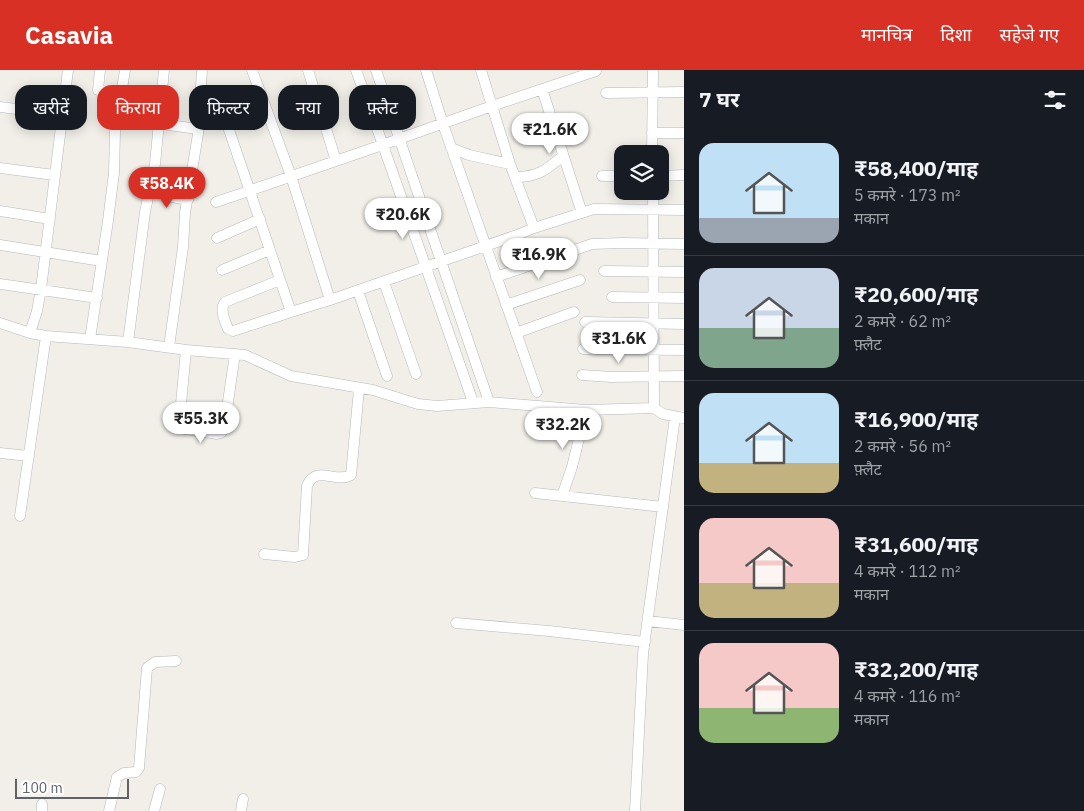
<!DOCTYPE html>
<html lang="hi">
<head>
<meta charset="utf-8">
<style>
  :root { --surface:#171b24; --page:#20242c; --text:#f1f3f6; --muted:#9ea1a6; --line:#363941; --accent:#d93025 }
  body { margin:0; font-family:"IBM Plex Sans","Noto Sans Devanagari",sans-serif; background:var(--page); color:var(--text); height:100vh; display:flex; flex-direction:column; font-size:19px; white-space:nowrap }
  * { box-sizing:border-box; margin:0 }
  p { font-size:16px; color:var(--muted) }
  .icon { flex:none; width:28px; height:28px; fill:none; stroke:currentColor; stroke-width:2; stroke-linecap:round; stroke-linejoin:round }
  .map { position:relative; flex:1; overflow:hidden }
  .drawer { display:flex; flex-direction:column; background:var(--surface); width:400px }
  .drawer>* { flex:none }
  .banner { position:absolute; left:15px; top:15px; width:475px; height:45px; display:flex; gap:10px }
  .buttons { position:absolute; left:614px; top:75px; display:grid; gap:10px }
  .buttons a { display:grid; place-items:center; width:55px; height:55px; border-radius:10px; background:var(--surface); box-shadow:0 2px 12px #0003; font-size:25px }
  .scale { position:absolute; left:15px; bottom:12px; width:114px; box-sizing:border-box; padding-left:5px; border:2px solid #5f6368; border-top:0; font-size:14px; line-height:18px; white-space:nowrap; color:#5f6368; -webkit-text-stroke:4px #fff; paint-order:stroke }
  .price { position:absolute; translate:-50% -42px; padding:0 11px; border-radius:18px; background:#fff; color:#222; font-size:16px; line-height:32px; filter:drop-shadow(0 1px 2px #0008) }
  .price::after { content:''; position:absolute; left:50%; top:30px; width:15px; height:11px; margin-left:-8px; background:inherit; clip-path:polygon(0 0,100% 0,50% 100%) }
  .price.current { background:var(--accent); color:#fff }
  ul { padding:0; list-style:none }
  li { display:flex; align-items:center; gap:15px; height:125px; padding:0 15px }
  li+li { border-top:1px solid var(--line) }
  li span { display:grid; place-items:center; flex:none; width:140px; height:100px; border-radius:15px; color:#555 }
  li>.icon { margin-inline-start:auto }
  span .icon { width:60px; height:60px; fill:#fffc; stroke-width:1 }
  li b { font-size:21px }
  h2 { display:flex; justify-content:space-between; align-items:center; height:60px; padding:0 15px; font-size:21px }
  .pill { padding:0 18px; border-radius:15px; background:var(--surface); box-shadow:0 2px 12px #0003; font-size:18px; line-height:45px }
  .pill.current { background:var(--accent); color:#fff }
  header { display:flex; align-items:center; gap:30px; box-sizing:border-box; height:70px; padding:0 25px; background:var(--accent); color:#fff }
  header strong { font-size:24px }
  nav { display:flex; gap:28px; margin-inline-start:auto; font-size:18px }
  main { display:flex; flex:1; min-height:0 }
  .map>svg:first-child { display:block }
  .lines { fill:none; stroke-linecap:round; stroke-linejoin:round }
  .minor-casing { stroke:#b5b8bc; stroke-width:11 }
  .minor { stroke:#fff; stroke-width:10 }
</style>
</head>
<body>
<header>
<strong>Casavia</strong>
<nav><a>मानचित्र</a><a>दिशा</a><a>सहेजे गए</a></nav>
</header>
<main>
<div class="map">
<svg width="684" height="741" viewBox="0 0 684 741">
  <rect width="100%" height="100%" fill="#f1efe8"/>
  <g class="lines">
    <defs>
      <path id="minor" d="M100 0 98 20 121 25
        M252 0 291 106 330 230
        M308 0 336 91
        M356 0C396 110 434 221 473 332
        M376 0 489 332
        M426 0 443 54 537 322
        M481 0 492 36 596 1
        M542 19 582 143
        M606 23 684 22
        M0 37 63 45
        M117 48 198 59
        M652 63H684
        M451 78 469 85 510 94
        M652 84 653 0
        M0 98 54 105
        M602 106H622
        M660 106 684 105
        M515 107C538 107 546 100 563 86
        M149 120 164 121 172 127 188 130
        M653 121 654 338
        M216 132C308 101 400 69 492 36L510 94 534 158 517 165 330 230 291 242 226 51
        M0 141 50 149
        M534 158 594 139 684 140
        M217 168 260 149
        M0 175 102 191
        M222 200 270 180
        M604 201 684 202
        M496 207 592 174 622 173 684 174
        M280 210 225 232C219 239 225 251 228 259L233 261 291 242
        M384 212 416 304
        M0 214 97 228
        M358 221 387 306
        M612 227 684 228
        M506 235 580 210
        M585 252 684 254
        M0 253 30 263 46 266 128 272 186 280 245 285 291 306 373 320 418 334 437 336 489 332 586 340 654 338 663 344 684 348
        M30 263 37 241 41 219 68 0
        M516 263 574 242
        M90 269 108 151 114 103 115 62 125 0
        M128 272 145 142 155 94 164 0
        M169 277 183 177 185 143 198 64 202 0
        M583 279 684 280
        M186 280 179 355 185 359 217 364 221 363 224 359 235 284
        M582 305 612 307 684 306
        M0 383 29 386
        M535 423 663 437
        M562 426 572 397 586 340
        M20 446 46 266
        M264 484 295 487 303 485 307 416C316 394 336 414 351 405L359 319
        M648 551 684 555
        M456 553 549 561 645 572
        M42 741V734
        M109 741 117 707 124 703 136 702 139 698 147 598 155 592 176 591
        M154 741 160 719
        M241 741 243 729
        M635 741 643 584 675 347"/>
    </defs>
    <use href="#minor" class="minor-casing"/>
    <use href="#minor" class="minor"/>
  </g>
</svg>
<div class="buttons">
<a><svg class="icon" aria-label="layers" viewBox="0 0 24 24"><path d="M12 4l9 5-9 5-9-5zM3 14l9 5 9-5"/></svg></a>
</div>
<div class="scale">100 m</div>
<b class="price" style="left:550px;top:85px">₹21.6K</b>
<b class="price current" style="left:167px;top:139px">₹58.4K</b>
<b class="price" style="left:403px;top:170px">₹20.6K</b>
<b class="price" style="left:539px;top:210px">₹16.9K</b>
<b class="price" style="left:619px;top:294px">₹31.6K</b>
<b class="price" style="left:201px;top:374px">₹55.3K</b>
<b class="price" style="left:563px;top:380px">₹32.2K</b>
<div class="banner">
<a class="pill">खरीदें</a>
<a class="pill current">किराया</a>
<a class="pill">फ़िल्टर</a>
<a class="pill">नया</a>
<a class="pill">फ़्लैट</a>
</div>
</div>
<section class="drawer">
<h2>7 घर<svg class="icon" aria-label="filters" viewBox="0 0 24 24"><path d="M4 7h16M4 17h16"/><circle cx="9" cy="7" r="2"/><circle cx="15" cy="17" r="2"/></svg></h2>
<ul>
<li><span style="background:linear-gradient(#bfe0f5 75%,#9aa5b1 0)"><svg class="icon" aria-label="home" viewBox="0 0 24 24"><path d="M3 11l9-7 9 7M6 9v11h12V9"/></svg></span><div><b>₹58,400/माह</b><p>5 कमरे · 173 m²</p><p>मकान</p></div></li>
<li><span style="background:linear-gradient(#c9d6e8 60%,#7fa58c 0)"><svg class="icon" aria-label="home" viewBox="0 0 24 24"><path d="M3 11l9-7 9 7M6 9v11h12V9"/></svg></span><div><b>₹20,600/माह</b><p>2 कमरे · 62 m²</p><p>फ़्लैट</p></div></li>
<li><span style="background:linear-gradient(#bfe0f5 70%,#c2b280 0)"><svg class="icon" aria-label="home" viewBox="0 0 24 24"><path d="M3 11l9-7 9 7M6 9v11h12V9"/></svg></span><div><b>₹16,900/माह</b><p>2 कमरे · 56 m²</p><p>फ़्लैट</p></div></li>
<li><span style="background:linear-gradient(#f6c9c9 65%,#c2b280 0)"><svg class="icon" aria-label="home" viewBox="0 0 24 24"><path d="M3 11l9-7 9 7M6 9v11h12V9"/></svg></span><div><b>₹31,600/माह</b><p>4 कमरे · 112 m²</p><p>मकान</p></div></li>
<li><span style="background:linear-gradient(#f6c9c9 65%,#8fb573 0)"><svg class="icon" aria-label="home" viewBox="0 0 24 24"><path d="M3 11l9-7 9 7M6 9v11h12V9"/></svg></span><div><b>₹32,200/माह</b><p>4 कमरे · 116 m²</p><p>मकान</p></div></li>
</ul>
</section>
</main>
</body>
</html>
